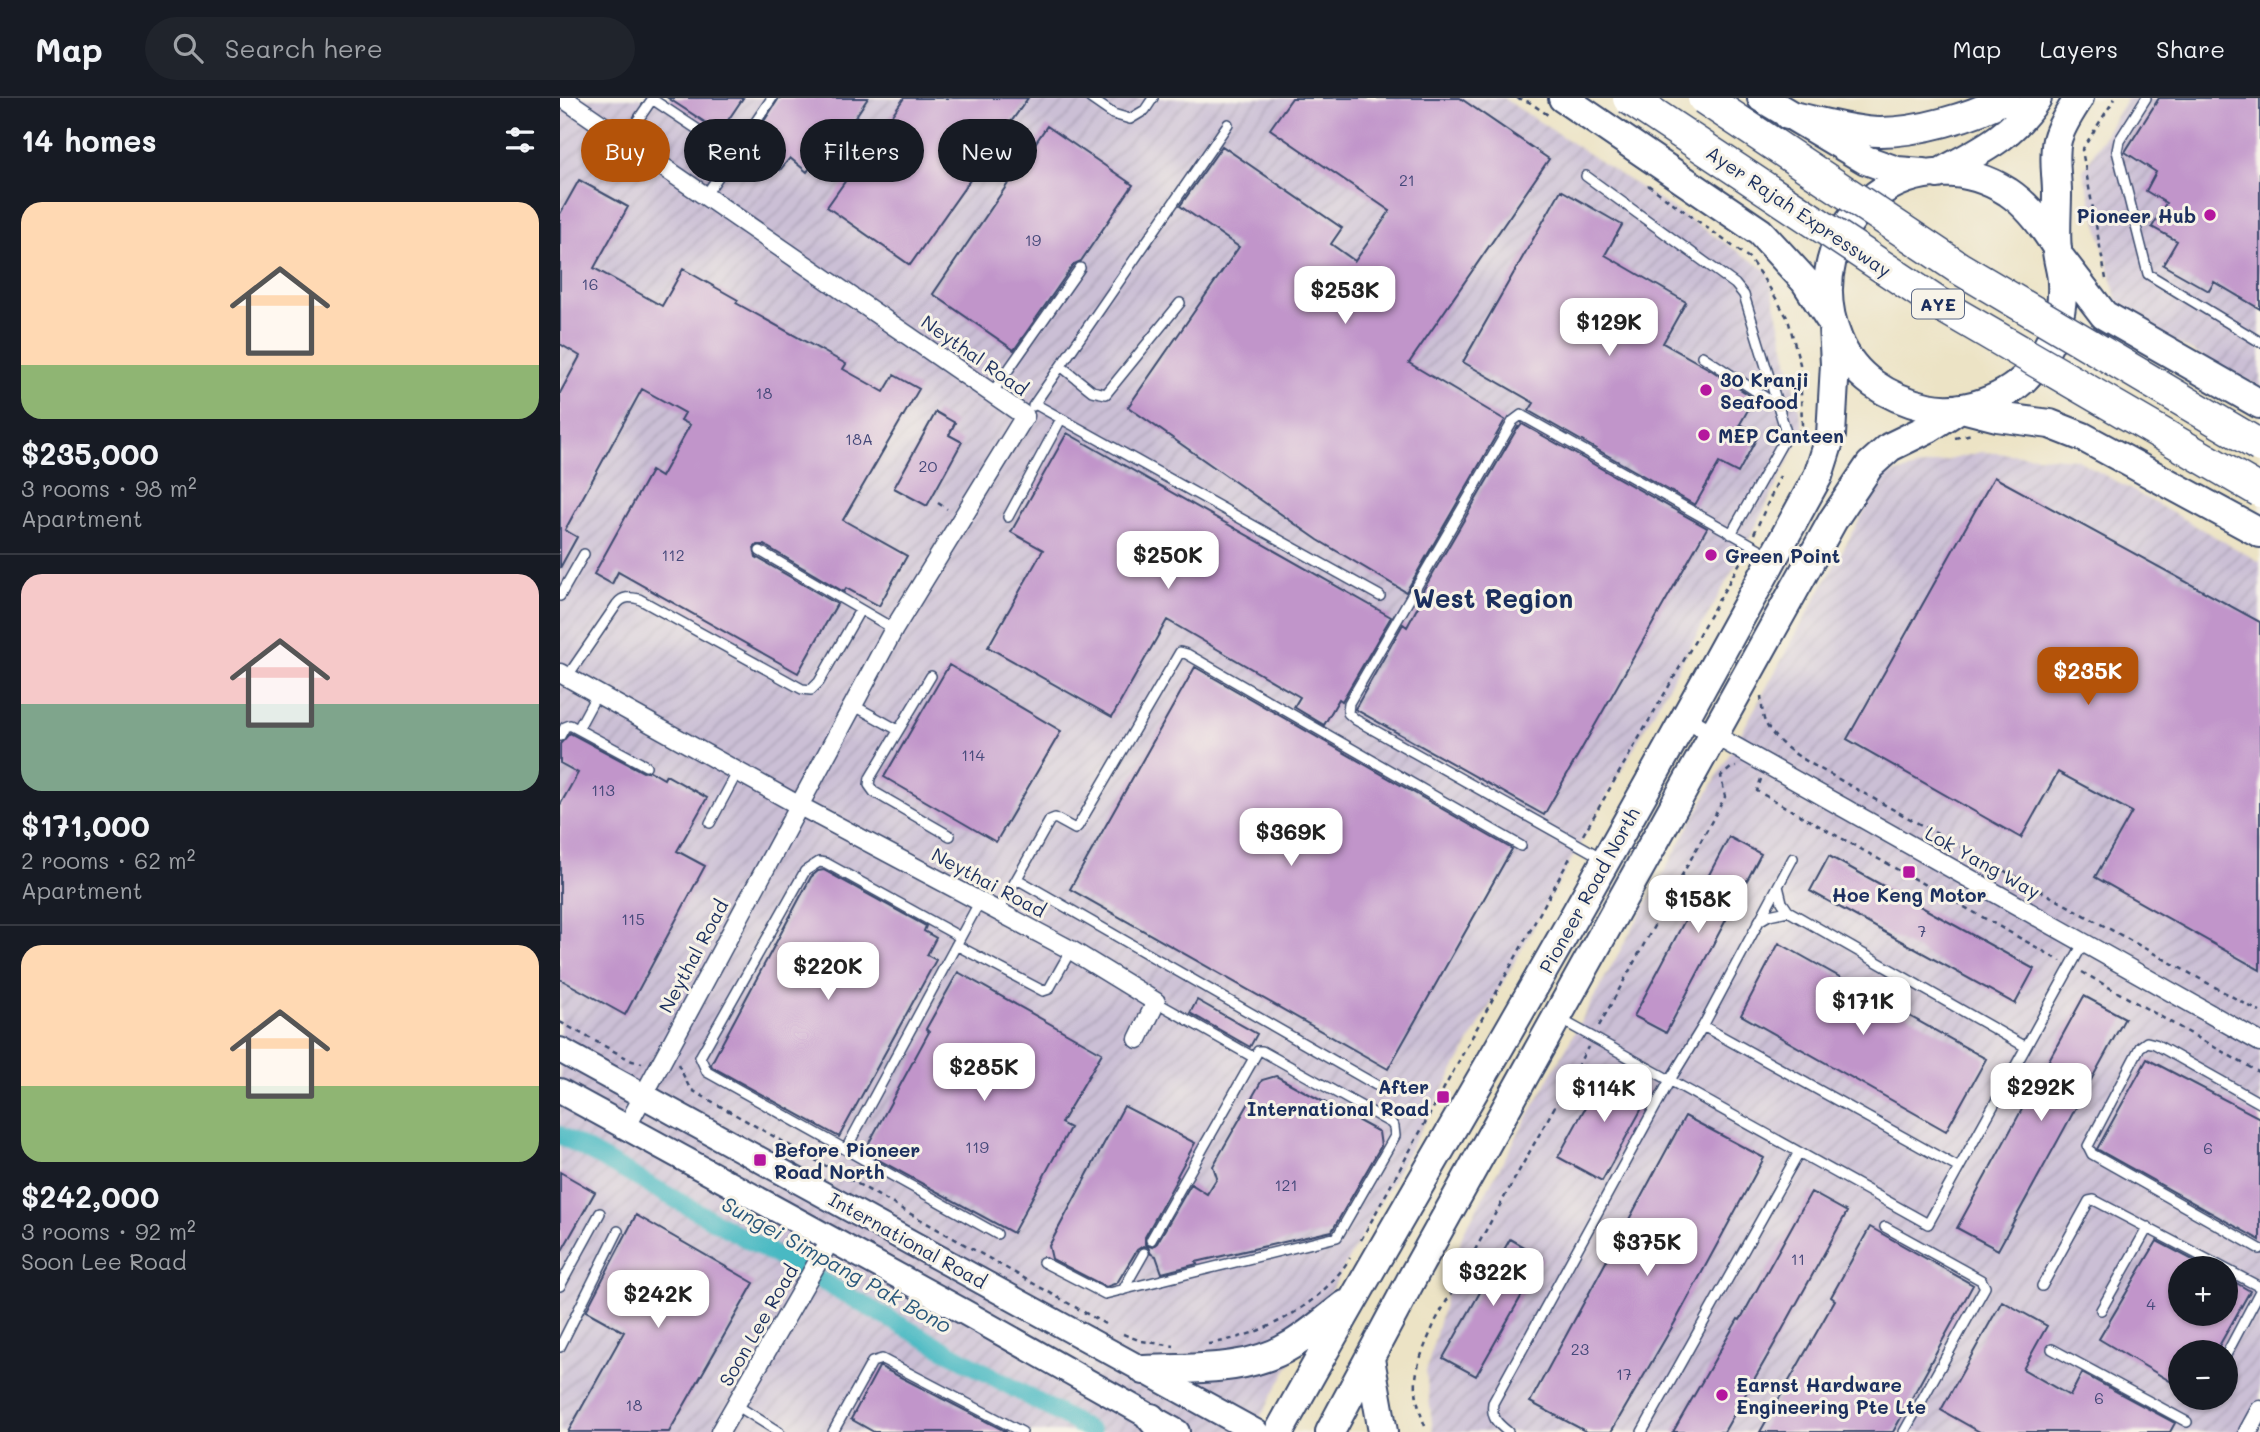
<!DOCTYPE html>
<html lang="en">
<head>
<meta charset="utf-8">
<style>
  :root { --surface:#171b24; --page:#20242c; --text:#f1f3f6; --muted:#9ea1a6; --line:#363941; --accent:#b45309 }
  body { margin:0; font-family:Mali,sans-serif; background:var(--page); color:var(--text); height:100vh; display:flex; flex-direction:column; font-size:26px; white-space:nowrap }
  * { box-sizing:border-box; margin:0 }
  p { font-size:23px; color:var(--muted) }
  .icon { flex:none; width:38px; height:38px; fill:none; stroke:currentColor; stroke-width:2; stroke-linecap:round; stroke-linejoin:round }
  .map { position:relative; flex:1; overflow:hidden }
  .sheet { display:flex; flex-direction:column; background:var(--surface); width:560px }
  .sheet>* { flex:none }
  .hud { position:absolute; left:21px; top:21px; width:665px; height:63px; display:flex; gap:14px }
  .fabs { position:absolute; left:1608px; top:1158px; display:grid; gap:14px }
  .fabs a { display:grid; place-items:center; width:70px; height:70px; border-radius:50%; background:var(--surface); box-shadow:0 2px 5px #0004; font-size:35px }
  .price { position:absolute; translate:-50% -60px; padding:0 16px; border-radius:14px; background:#fff; color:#222; font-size:23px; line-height:46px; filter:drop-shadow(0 2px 4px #0008) }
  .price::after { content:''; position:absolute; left:50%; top:42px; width:21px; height:16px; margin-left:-10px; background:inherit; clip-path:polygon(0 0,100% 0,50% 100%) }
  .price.selected { background:var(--accent); color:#fff }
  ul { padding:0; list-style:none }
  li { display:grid; align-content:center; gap:14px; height:371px; padding:0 21px }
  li+li { border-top:2px solid var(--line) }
  li span { display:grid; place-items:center; height:217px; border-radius:21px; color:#555 }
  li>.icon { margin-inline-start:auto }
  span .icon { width:126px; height:126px; fill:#fffc; stroke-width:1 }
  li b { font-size:30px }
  h2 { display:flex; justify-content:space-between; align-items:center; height:84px; padding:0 21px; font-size:30px }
  .chip { padding:0 24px; border-radius:32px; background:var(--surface); box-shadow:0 2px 5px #0004; font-size:24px; line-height:63px }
  .chip.selected { background:var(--accent); color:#fff }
  header { display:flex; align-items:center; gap:42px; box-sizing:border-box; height:98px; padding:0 35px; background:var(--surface); border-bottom:2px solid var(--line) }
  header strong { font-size:33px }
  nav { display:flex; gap:38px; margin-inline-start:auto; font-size:24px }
  .search { width:490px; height:63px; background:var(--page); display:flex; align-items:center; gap:18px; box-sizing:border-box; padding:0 24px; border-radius:38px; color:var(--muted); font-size:26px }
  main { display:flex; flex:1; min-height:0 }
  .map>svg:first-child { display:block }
  .industrial { fill:url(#industrial-furrows); fill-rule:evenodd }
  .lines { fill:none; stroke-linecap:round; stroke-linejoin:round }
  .canal { stroke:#4ab9c3; stroke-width:18 }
  .building { fill:#c195ca }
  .service-casing { stroke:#3a4a6d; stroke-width:12 }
  .minor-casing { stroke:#3a4a6d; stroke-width:21 }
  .secondary-casing { stroke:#3a4a6d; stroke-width:28 }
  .primary-casing { stroke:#3a4a6d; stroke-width:32 }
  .path { stroke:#3a4a6d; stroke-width:2.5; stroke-dasharray:5 5; stroke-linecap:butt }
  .service { stroke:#fff; stroke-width:9 }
  .minor { stroke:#fff; stroke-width:18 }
  .secondary { stroke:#fff; stroke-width:24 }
  .primary { stroke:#fff; stroke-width:28 }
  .motorway-bridge-casing { stroke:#3a4a6d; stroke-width:35; stroke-linecap:butt }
  .motorway-bridge { stroke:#fff; stroke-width:32 }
  .poi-dot { fill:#b5179e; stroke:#f7f3e8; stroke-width:2.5 }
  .labels { text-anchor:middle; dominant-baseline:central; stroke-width:6; stroke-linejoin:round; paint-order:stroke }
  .number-label { font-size:16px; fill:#444879 }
  .shield { fill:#f7f3e8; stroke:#5d6a87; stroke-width:2 }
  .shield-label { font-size:18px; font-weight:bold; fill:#1b2f5e }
  .street-label { font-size:19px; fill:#1b2f5e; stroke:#f7f3e8 }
  .poi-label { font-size:19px; font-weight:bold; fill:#1b2f5e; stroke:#f7f3e8; text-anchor:start }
  .water-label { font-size:21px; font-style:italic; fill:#29587c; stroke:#f7f3e8 }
  .district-label { font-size:26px; font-weight:bold; fill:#1b2f5e; stroke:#f7f3e8 }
</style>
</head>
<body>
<header>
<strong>Map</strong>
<div class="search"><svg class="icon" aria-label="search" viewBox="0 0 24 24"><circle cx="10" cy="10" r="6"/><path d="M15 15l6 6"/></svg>Search here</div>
<nav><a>Map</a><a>Layers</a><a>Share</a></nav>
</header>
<main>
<section class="sheet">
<h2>14 homes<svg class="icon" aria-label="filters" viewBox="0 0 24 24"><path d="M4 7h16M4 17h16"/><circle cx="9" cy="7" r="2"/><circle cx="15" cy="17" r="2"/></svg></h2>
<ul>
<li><span style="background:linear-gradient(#ffd9b3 75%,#8fb573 0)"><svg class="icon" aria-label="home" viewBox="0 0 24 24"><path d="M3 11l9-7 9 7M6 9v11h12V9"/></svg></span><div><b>$235,000</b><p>3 rooms · 98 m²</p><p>Apartment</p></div></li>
<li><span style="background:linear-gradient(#f6c9c9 60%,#7fa58c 0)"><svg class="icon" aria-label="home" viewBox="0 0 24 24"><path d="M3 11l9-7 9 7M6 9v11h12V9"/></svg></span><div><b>$171,000</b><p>2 rooms · 62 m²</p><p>Apartment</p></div></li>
<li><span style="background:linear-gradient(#ffd9b3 65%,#8fb573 0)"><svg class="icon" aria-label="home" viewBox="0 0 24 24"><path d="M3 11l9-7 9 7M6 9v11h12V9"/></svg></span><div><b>$242,000</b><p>3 rooms · 92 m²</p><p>Soon Lee Road</p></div></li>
</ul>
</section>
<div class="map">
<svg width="1700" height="1334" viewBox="0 0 1700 1334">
  <defs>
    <pattern id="industrial-furrows" width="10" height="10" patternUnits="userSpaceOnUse" patternTransform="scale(1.75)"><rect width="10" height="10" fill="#cbbfd5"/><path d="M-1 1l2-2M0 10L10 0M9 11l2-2" fill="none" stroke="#aea4b9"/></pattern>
  </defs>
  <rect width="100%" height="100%" fill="#f7f3e8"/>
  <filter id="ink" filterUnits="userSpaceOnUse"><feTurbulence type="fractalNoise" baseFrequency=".0143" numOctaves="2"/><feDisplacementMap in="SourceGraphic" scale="14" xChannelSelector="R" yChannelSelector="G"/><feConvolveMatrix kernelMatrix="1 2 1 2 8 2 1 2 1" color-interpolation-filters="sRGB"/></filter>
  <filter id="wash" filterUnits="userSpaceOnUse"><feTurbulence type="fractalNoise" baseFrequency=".00686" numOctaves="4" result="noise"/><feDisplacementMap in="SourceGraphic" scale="28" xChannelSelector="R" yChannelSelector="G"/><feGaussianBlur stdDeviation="1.57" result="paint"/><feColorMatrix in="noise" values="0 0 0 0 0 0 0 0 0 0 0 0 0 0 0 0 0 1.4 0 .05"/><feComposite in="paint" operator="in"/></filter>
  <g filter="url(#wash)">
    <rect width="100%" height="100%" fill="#ece3c5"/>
    <path class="industrial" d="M0 0H943L1208 173 1244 332 1182 456 692 1334H0Z
      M1567 0H1700V289L1561 215 1523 73Z
      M1421 354 1516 361 1700 464V1334H873L866 1274 902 1137 1324 378ZM1620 1171H1666V1216H1620ZM1620 1255H1666V1300H1620Z"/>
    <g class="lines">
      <path class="canal" d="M0 1037 532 1334"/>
    </g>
    <g id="blocks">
      <path class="building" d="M108 0H183L160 34Z
        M219 0H308L276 48 269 44 247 74 230 60 220 72 202 62 213 47 195 37Z
        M344 0H468L350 167 267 109Z
        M732 0H900L989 61 849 265 945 322 846 494 758 442 568 309 679 149 620 108 662 48 782 130 771 146 795 163 830 113 710 31Z
        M1599 0H1700V211L1654 184 1649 193 1603 167 1617 143 1592 129 1606 105 1586 93 1596 74 1565 54Z
        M487 28 573 87 521 163 514 166 454 252 373 196Z
        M19 82 68 109 34 170 102 208 123 171 178 202 176 205 286 266 283 271 324 294 334 277 359 291 283 422 347 458 319 508 286 490 284 494 204 447H197L194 450 196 459 277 506 238 575 58 474 52 486 34 476 91 373 101 379 130 327 121 322 125 315 82 291 5 432 17 439 0 470V295L20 258 0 246V116Z
        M1001 92 1062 127 1045 157 1126 204 1103 245 1151 272 1189 297 1182 309 1188 312 1180 326 1199 336 1178 375 1159 365 1135 407 969 313 974 305 903 264Z
        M376 314 395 325 389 337 402 344 367 408 334 390Z
        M962 326 1147 430 984 717 795 611 843 526 847 529 861 503 858 501 958 329 959 330Z
        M507 335 831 519 782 603 779 601 764 627 734 609 740 599 607 522 552 619 428 549 483 452 451 434Z
        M1434 379 1700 524V872L1535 779 1572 714 1498 674 1461 740 1287 641Z
        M389 567 501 633 436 744 324 679Z
        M635 569 952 751 828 971 510 791Z
        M10 635 83 674 90 673 104 681 106 677 147 700 117 753 145 768 65 917 0 881V707L18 675 0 665V646Z
        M1169 739 1201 756 1106 935 1074 918Z
        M1269 758 1474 871 1455 906 1250 793Z
        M264 772 366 828 364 833 376 840 367 857 376 862 279 1039 152 969 151 966 251 779 258 773Z
        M1219 845 1426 961 1386 1033 1181 917Z
        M398 874 542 955 501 1025 510 1030 453 1135 304 1054 369 934 366 931Z
        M1524 898 1565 920 1438 1152 1397 1130Z
        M637 902 697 936 690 949 630 915Z
        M1587 961 1700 1020V1142L1537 1051Z
        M1047 970 1091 994 1042 1083 998 1059Z
        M716 978 819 1034 821 1048 772 1133 636 1164 637 1166 602 1175 596 1158 591 1156 588 1149 583 1148 577 1152 557 1185 546 1189 492 1161 489 1148 564 1008 635 1045 617 1078 618 1079 585 1139V1146L592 1149 597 1145 631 1086 647 1096 657 1080 653 1068 702 982Z
        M1125 1018 1204 1060 1115 1224 1051 1334H1027L970 1304Z
        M0 1074 35 1094 0 1156Z
        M1251 1094 1287 1114 1216 1243 1164 1334H1113L1178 1221 1180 1222Z
        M76 1117 194 1185 109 1334H8L64 1234 26 1213Z
        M1310 1129 1413 1187 1368 1269H1369L1333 1334H1200L1275 1202 1271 1199Z
        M950 1141 983 1160 916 1278 883 1260Z
        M1597 1143 1650 1171H1620V1216H1666V1179L1690 1193 1655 1255H1620V1289L1539 1241Z
        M1442 1203 1487 1228 1463 1271 1510 1298 1522 1275 1615 1325 1610 1334H1420L1381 1312Z
        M319 1269H321L447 1334H314L291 1321Z"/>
    </g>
  </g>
  <g filter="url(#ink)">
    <use href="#blocks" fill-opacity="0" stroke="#3a4a6d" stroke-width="2"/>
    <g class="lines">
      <defs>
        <path id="service" d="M530 0 553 16 570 21 585 12 593 0
          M1586 0 1559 43 1557 53 1588 176 1700 244
          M92 1 155 43
          M64 42 93 0
          M1026 78 1175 186 1184 197 1226 334 1224 342 1171 436
          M145 98 212 0
          M1142 258 1217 307
          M502 269 532 293 546 296 620 205
          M432 295 520 170
          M475 306 820 498
          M473 308 668 26
          M448 419 501 321
          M200 453 334 531
          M0 498 24 456
          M371 578 310 680 309 687 314 694 390 738
          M7 579 57 506C63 498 70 499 79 501L242 591 251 592 259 584 300 512
          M293 607 338 632
          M18 631 37 596
          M0 638 5 629 10 627 86 668
          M150 725 178 673
          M1044 761 796 622 788 615 789 605 953 323 961 317 1210 457
          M457 781 816 987
          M1218 788 1222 804 1228 813 1466 949
          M439 812 490 722 495 720 515 731 518 728 620 554 627 556 961 748
          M1199 823 1209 817 1228 813
          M400 839 266 765 259 764 245 773 140 959 147 974 437 1136
          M396 847 483 893 489 891 511 852
          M596 904 693 959
          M1000 921 1368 1126 1524 844
          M1143 928 1399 1070
          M1700 1005 1595 946 1587 944 1580 949 1528 1048 1532 1056 1700 1151
          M286 1051 420 803
          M1325 1129 1421 1182 1425 1189 1344 1334
          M483 1164 545 1196 777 1139 835 1038 834 1029 831 1025 702 953H698L591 1142
          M0 1188 40 1115
          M1482 1188 1529 1103 1534 1102 1700 1189
          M563 1192 584 1155
          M1541 1212 1588 1129
          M0 1249 58 1133
          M1492 1251 1627 1324
          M1666 1257 1700 1193
          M176 1307 219 1334
          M273 1334 312 1264 322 1261 462 1334
          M948 1334C937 1325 931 1320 933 1305L1110 982 1143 928 1233 760
          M1082 1334 1239 1054"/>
        <path id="minor" d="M3 0 465 318 334 531 66 1030
          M0 575 238 707 511 852 596 904 578 941
          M1126 621 1700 944
          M160 1334 271 1141
          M1688 1334 1700 1312"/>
        <path id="secondary" d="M0 952 696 1334
          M0 993 406 1215 617 1334"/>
        <path id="primary" d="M1003 0 1200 134 1245 183 1269 220
          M1202 0 1306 62 1337 73 1363 75
          M1228 17C1258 23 1289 33 1320 34 1357 34 1413 19 1446 0
          M1378 76C1419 53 1450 41 1477 0
          M1497 150C1484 129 1469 108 1448 94 1348 31 1233 132 1278 241 1293 279 1328 300 1367 309 1403 317 1449 301 1472 272 1493 246 1504 218 1502 184 1502 174 1498 164 1497 153 1495 134 1497 114 1497 95 1497 77 1493 60 1497 42 1501 27 1511 13 1519 0
          M1501 161 1544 217 1700 306
          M1402 310 1437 319 1490 326 1523 339 1700 435
          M810 1261 823 1334
          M584 1272C634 1270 689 1274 733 1246 751 1235 768 1220 785 1207
          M591 1320 603 1334
          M719 1334C797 1192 880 1053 960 913 1062 736 1160 557 1258 378L1271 337 1275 266 1273 228
          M770 1334 858 1169 1273 422 1310 367 1330 349 1369 330 1400 310"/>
      </defs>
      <use href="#service" class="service-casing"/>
      <use href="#minor" class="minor-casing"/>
      <use href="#secondary" class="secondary-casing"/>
      <use href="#primary" class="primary-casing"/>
      <path class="path" d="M957 0 969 4 988 17
        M1088 87 1189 160 1211 192 1228 221 1240 266 1242 327 1239 333
        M1546 181 1522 52 1555 0
        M1395 340 1412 336
        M378 405 387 411
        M1194 436 1220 378
        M1201 598C1202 606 1202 619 1206 626 1221 654 1261 670 1287 686L1700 914
        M1201 681 1197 693 1501 863
        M1023 737 1184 458
        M1522 874 1700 975
        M0 924 72 963 82 965
        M1039 928 1165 699 1161 678 1171 670 1176 669
        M118 966 130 991 545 1226
        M801 1142 1011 758
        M563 1236 581 1243 614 1248
        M648 1246C705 1237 759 1209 790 1160
        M865 1328C847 1282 858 1264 876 1222L1028 949"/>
      <use href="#service" class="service"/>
      <use href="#minor" class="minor"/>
      <use href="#secondary" class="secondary"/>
      <use href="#primary" class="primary"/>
      <defs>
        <path id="motorway-bridge" d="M1069 0 1377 205 1700 393
          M1144 0 1399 170 1700 348"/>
      </defs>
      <use href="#motorway-bridge" class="motorway-bridge-casing"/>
      <use href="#motorway-bridge" class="motorway-bridge"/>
    </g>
  </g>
  <g class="poi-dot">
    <circle cx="1650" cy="117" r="7"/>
    <circle cx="1146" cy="292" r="7"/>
    <circle cx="1144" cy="337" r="7"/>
    <circle cx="1151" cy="457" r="7"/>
    <rect x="1342" y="767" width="14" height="14" rx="3.5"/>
    <rect x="876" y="992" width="14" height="14" rx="3.5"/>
    <rect x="193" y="1055" width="14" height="14" rx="3.5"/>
    <circle cx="1162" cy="1297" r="7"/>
  </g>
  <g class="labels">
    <g class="number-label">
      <text x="847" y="81">21</text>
      <text x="473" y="141">19</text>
      <text x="30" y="185">16</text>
      <text x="204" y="294">18</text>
      <text x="299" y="340">18A</text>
      <text x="368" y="367">20</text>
      <text x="113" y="456">112</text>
      <text x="413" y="656">114</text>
      <text x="43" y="691">113</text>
      <text x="73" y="820">115</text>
      <text x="1362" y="832">7</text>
      <text x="417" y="1048">119</text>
      <text x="1648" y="1049">6</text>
      <text x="726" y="1086">121</text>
      <text x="1238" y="1160">11</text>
      <text x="1591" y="1205">4</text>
      <text x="1020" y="1250">23</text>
      <text x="1064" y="1275">17</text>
      <text x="1539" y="1299">6</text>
      <text x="74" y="1306">18</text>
    </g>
    <rect class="shield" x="1352" y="191.5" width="52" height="29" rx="5"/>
    <g class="shield-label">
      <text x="1378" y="206">AYE</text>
    </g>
    <g class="street-label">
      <text transform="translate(1239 113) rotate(34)">Ayer Rajah Expressway</text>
      <text transform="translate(415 257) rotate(35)">Neythal Road</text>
      <text transform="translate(1423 764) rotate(29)">Lok Yang Way</text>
      <text transform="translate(429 784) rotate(28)">Neythai Road</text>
      <text transform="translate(1029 792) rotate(-61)">Pioneer Road North</text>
      <text transform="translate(133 858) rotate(-62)">Neythal Road</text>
      <text transform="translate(348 1142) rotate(29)">International Road</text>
      <text transform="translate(198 1227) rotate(-60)">Soon Lee Road</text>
    </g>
    <g class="poi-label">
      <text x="1636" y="117" text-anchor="end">Pioneer Hub</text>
      <text x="1160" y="281">30 Kranji<tspan x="1160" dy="22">Seafood</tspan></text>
      <text x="1158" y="337">MEP Canteen</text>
      <text x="1165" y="457">Green Point</text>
      <text x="1349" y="796" text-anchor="middle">Hoe Keng Motor</text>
      <text x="869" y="988" text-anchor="end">After<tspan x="869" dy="22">International Road</tspan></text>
      <text x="214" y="1051">Before Pioneer<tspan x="214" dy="22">Road North</tspan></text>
      <text x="1176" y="1286">Earnst Hardware<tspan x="1176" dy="22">Engineering Pte Lte</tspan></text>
    </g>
    <g class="water-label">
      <text transform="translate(277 1166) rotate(29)">Sungei Simpang Pak Bono</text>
    </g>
    <g class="district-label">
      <text x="933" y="500">West Region</text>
    </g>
  </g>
</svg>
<div class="fabs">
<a>+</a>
<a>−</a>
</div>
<b class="price" style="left:785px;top:228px">$253K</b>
<b class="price" style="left:1049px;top:260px">$129K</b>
<b class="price" style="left:608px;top:493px">$250K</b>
<b class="price selected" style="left:1528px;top:609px">$235K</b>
<b class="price" style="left:731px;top:770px">$369K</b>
<b class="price" style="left:1138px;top:837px">$158K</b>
<b class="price" style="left:268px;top:904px">$220K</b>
<b class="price" style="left:1303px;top:939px">$171K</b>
<b class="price" style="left:424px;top:1005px">$285K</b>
<b class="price" style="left:1481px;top:1025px">$292K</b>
<b class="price" style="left:1044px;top:1026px">$114K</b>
<b class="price" style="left:1087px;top:1180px">$375K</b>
<b class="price" style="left:933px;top:1210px">$322K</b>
<b class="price" style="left:98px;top:1232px">$242K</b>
<div class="hud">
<a class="chip selected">Buy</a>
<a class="chip">Rent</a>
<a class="chip">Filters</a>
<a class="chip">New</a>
</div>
</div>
</main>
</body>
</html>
